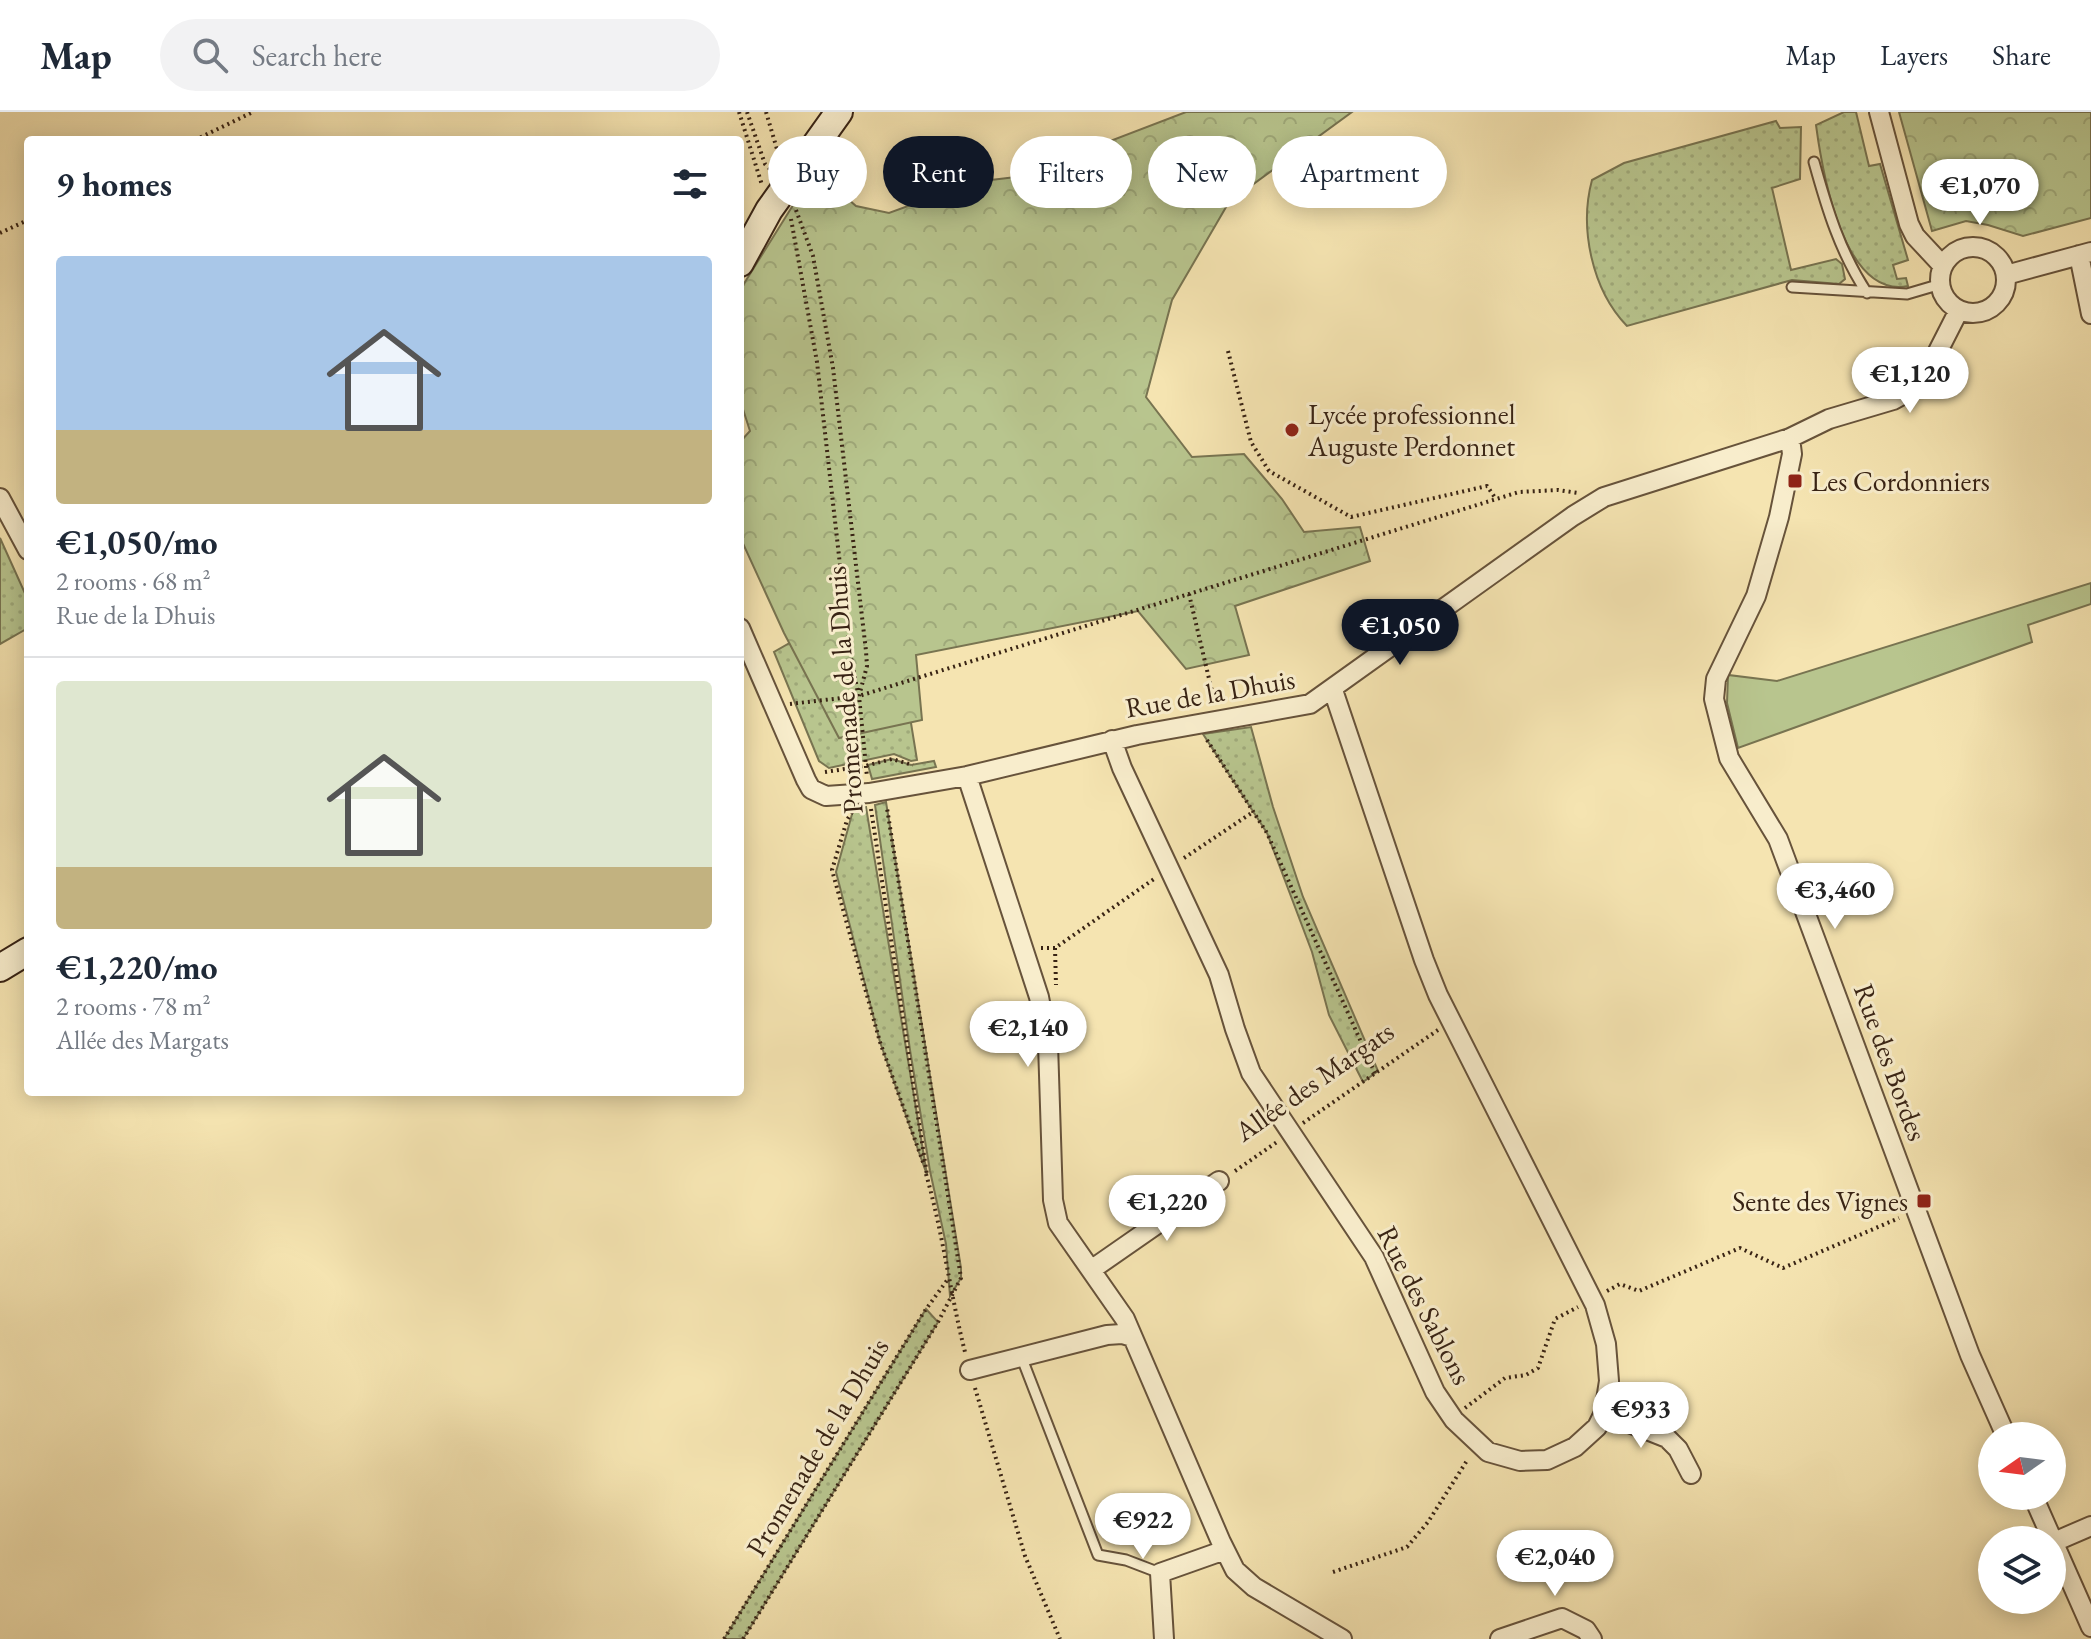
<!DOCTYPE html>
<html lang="en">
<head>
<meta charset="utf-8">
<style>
  :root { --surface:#fff; --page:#f2f2f3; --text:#1f2937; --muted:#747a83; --line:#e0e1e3; --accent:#111827 }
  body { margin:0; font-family:"EB Garamond",serif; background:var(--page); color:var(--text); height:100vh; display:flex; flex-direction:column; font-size:30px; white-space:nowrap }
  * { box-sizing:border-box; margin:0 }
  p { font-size:26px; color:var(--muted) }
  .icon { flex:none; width:44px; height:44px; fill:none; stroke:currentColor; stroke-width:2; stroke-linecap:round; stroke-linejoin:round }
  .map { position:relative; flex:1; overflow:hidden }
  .sheet { position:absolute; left:24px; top:24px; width:720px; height:960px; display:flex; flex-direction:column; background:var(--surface); border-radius:8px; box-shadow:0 4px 20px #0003 }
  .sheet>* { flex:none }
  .hud { position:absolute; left:768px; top:24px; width:760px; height:72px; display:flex; gap:16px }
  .needle { width:52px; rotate:256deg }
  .tools { position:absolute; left:1978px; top:1310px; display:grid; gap:16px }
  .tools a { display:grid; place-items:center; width:88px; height:88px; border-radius:50%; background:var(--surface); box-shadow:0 4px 20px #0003; font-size:40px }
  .price { position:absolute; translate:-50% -68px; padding:0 18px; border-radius:28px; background:#fff; color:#222; font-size:26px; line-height:52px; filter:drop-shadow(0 2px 4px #0008) }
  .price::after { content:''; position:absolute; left:50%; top:48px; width:24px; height:18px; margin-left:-12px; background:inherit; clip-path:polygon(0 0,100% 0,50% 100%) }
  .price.current { background:var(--accent); color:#fff }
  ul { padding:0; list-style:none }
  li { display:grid; align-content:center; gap:16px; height:424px; padding:0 32px }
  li+li { border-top:2px solid var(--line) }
  li span { display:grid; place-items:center; height:248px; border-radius:8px; color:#555 }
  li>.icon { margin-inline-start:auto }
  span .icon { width:144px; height:144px; fill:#fffc; stroke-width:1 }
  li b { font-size:34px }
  h2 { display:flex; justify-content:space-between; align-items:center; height:96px; padding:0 32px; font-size:34px }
  .chip { padding:0 28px; border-radius:36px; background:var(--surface); box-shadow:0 4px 20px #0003; font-size:28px; line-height:72px }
  .chip.current { background:var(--accent); color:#fff }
  header { display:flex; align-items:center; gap:48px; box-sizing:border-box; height:112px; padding:0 40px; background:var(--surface); border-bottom:2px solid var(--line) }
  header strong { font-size:38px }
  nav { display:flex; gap:44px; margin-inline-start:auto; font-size:28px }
  .search { width:560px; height:72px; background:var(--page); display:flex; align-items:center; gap:20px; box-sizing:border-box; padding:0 28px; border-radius:44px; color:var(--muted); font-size:30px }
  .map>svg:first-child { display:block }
  .grass { fill:url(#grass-dots); stroke:#787451; stroke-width:2 }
  .forest { fill:url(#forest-crowns); stroke:#787451; stroke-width:2 }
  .garden { fill:#b8c58e; stroke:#787451; stroke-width:2 }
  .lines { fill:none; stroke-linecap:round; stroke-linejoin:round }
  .lane-casing { stroke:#67533b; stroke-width:13 }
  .street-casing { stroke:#67533b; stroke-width:22 }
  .secondary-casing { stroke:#382314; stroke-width:30 }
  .path { stroke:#382314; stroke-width:4; stroke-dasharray:2 4; stroke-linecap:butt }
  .lane { stroke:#f8edcc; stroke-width:9 }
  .street { stroke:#f8edcc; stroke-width:18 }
  .secondary { stroke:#f8edcc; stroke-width:26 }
  .poi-dot { fill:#8f2418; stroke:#f8edcc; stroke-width:3 }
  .labels { text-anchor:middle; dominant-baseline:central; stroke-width:6; stroke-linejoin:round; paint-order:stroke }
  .poi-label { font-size:28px; fill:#382314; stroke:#f8edcc; text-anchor:start }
  .street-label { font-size:28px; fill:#382314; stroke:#f8edcc }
</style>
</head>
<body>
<header>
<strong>Map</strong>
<div class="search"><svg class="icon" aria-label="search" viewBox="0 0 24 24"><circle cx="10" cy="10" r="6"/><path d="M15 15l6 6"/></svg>Search here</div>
<nav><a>Map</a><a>Layers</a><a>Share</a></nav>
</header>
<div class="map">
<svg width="2091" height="1527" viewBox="0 0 2091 1527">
  <defs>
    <pattern id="grass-dots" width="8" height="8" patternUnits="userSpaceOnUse" patternTransform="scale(2)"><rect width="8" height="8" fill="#b8c58e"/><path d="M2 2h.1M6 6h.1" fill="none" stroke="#9fa97a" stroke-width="1.8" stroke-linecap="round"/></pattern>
    <pattern id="forest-crowns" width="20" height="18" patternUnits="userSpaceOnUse" patternTransform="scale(2)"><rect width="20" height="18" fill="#b8c58e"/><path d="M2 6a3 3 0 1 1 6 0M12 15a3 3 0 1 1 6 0" fill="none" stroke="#9fa97a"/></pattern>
  </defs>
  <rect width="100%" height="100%" fill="#f5e4b1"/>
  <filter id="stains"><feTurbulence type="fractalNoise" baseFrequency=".0025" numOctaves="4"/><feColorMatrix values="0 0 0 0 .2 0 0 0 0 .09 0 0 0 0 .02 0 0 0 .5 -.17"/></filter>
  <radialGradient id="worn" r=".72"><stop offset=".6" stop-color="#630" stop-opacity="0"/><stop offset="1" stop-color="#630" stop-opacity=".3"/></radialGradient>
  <path class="grass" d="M1844 0H1856L1869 54 1880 52 1908 148 1893 153 1897 167 1906 166 1908 174C1843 187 1822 58 1816 13Z
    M1776 9 1780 16 1801 15 1800 67 1772 76 1791 158 1836 147 1842 152 1845 167 1839 172 1792 168 1627 214C1592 178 1579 116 1592 68L1624 51Z
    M0 426 28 488V516L0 532Z
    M814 517 899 537 917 648 911 649 894 642 829 656 819 649 774 540Z
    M1251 615 1273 695 1303 785 1378 959 1363 970 1329 903 1312 840 1267 721 1203 622Z
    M892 647 911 653 934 649 936 655 872 667 868 653Z
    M886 690 961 1156V1166L950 1184 946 1132 930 1059 910 938 875 693Z
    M854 695H866L927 1063 880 930 836 760Z
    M926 1197 938 1210 743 1527H724Z"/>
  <path class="forest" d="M1186 0H1352L1229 90 1172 188 1146 285 1192 345 1244 342 1282 387 1304 420 1360 415 1370 449 1235 494 1249 543 1186 557 1138 499 916 543 922 608 839 626 784 521 740 425V330L750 319 740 288V178L815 58 856 94 889 101 974 70 1016 65Z
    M1899 0H2091V106L2023 124 1988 113 1966 109 1932 119Z"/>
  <path class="garden" d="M2091 471V492L2028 513 2032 530 1738 636 1727 591 1728 563 1777 569Z"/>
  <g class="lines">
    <defs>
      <path id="lane" d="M1814 50C1827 97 1840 140 1867 181
        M1792 175 1907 182 1941 172
        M1021 1244 1098 1443 1126 1448 1160 1461"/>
      <path id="street" d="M1879 0 1909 112 1915 124 1943 154
        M1940 168a33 33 0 1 1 66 0a33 33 0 1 1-66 0Z
        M2079 143 2091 202
        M2006 163 2091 140
        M1790 326 1792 342 1779 405 1756 484 1716 567 1714 587 1729 646 1778 727 1970 1243 2006 1324
        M0 386 28 438
        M740 516 806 668 811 677 826 684 869 681 967 664 1137 623 1310 592 1573 404 1604 385 1790 326 1829 307 1893 288 1913 277 1931 253 1959 198
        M1112 628 1122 656 1219 863 1235 917 1251 961 1374 1145 1435 1280 1454 1308 1488 1340 1520 1349 1547 1348 1575 1335 1597 1315 1604 1301 1609 1269 1606 1232 1595 1193 1438 883 1424 848 1333 578
        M967 664 1039 885 1048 932 1053 1088 1058 1111 1125 1207 1221 1430 1235 1458 1254 1475 1342 1527
        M1091 1158 1219 1069
        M970 1258 1107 1223 1122 1222 1132 1225
        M1604 1301 1667 1326 1678 1337 1691 1362
        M2033 1384 2091 1515
        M2054 1430 2091 1414
        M1164 1527 1160 1461 1225 1438
        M1500 1527 1562 1506 1586 1518 1592 1527"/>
      <path id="secondary" d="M740 151 769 98 839 0
        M0 856 28 839"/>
    </defs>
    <use href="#lane" class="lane-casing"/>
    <use href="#street" class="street-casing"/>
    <use href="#secondary" class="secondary-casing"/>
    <path class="path" d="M739 0 762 73
      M747 0 765 52 771 58
      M766 0 779 44
      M195 28 253 0
      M796 98 813 144 833 256 866 539 867 554 859 584 867 665
      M791 107 817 250 850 541 858 581
      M0 121 28 108
      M1228 239 1251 330 1269 359 1351 405 1487 374 1496 387
      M1189 482 1215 592
      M790 592 859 584 1519 380 1558 378 1578 381
      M1207 628 1267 721 1375 961
      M825 660 865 654 892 647 913 653
      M871 697 927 1063
      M852 700 847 708 832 758 880 930 924 1053
      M1184 746 1253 700
      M1041 836H1055L1154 767
      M1055 836 1056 873
      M1303 1011 1438 918
      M1235 1059 1277 1030
      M926 1062C943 1121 950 1181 965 1240
      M1607 1179 1620 1172 1639 1179 1740 1136 1783 1156 1899 1106
      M975 1276 1025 1444 1060 1527
      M1465 1296 1505 1266 1526 1263 1538 1256 1555 1207 1578 1195
      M1333 1460 1407 1435 1428 1410 1468 1347
      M724 1527 924 1200 948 1167
      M743 1527 938 1210 961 1166 887 696"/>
    <use href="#lane" class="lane"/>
    <use href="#street" class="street"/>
    <use href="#secondary" class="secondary"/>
  </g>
  <g class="poi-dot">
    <circle cx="1292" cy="318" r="8"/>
    <rect x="1787" y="361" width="16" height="16" rx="4"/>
    <rect x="1916" y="1081" width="16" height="16" rx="4"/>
  </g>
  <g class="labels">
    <g class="poi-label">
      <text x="1308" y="302">Lycée professionnel<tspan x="1308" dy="32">Auguste Perdonnet</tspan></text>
      <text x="1811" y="369">Les Cordonniers</text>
      <text x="1908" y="1089" text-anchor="end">Sente des Vignes</text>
    </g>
    <g class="street-label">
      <text transform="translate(844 578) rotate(-94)">Promenade de la Dhuis</text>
      <text transform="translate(1210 581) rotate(-10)">Rue de la Dhuis</text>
      <text transform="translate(1891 950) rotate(70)">Rue des Bordes</text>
      <text transform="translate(1314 969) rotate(-35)">Allée des Margats</text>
      <text transform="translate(1425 1193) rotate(63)">Rue des Sablons</text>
      <text transform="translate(817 1335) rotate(-59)">Promenade de la Dhuis</text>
    </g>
  </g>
  <rect width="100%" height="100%" filter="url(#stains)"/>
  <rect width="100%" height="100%" fill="url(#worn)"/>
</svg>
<div class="tools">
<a><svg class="needle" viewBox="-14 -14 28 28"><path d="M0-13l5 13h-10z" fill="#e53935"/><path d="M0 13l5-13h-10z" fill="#747a83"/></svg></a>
<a><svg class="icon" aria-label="layers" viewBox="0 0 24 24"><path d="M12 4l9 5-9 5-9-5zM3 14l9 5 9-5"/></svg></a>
</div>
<b class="price" style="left:1980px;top:115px">€1,070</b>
<b class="price" style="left:1910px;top:303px">€1,120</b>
<b class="price current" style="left:1400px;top:555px">€1,050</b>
<b class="price" style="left:1835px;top:819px">€3,460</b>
<b class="price" style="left:1028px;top:957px">€2,140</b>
<b class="price" style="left:1167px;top:1131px">€1,220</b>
<b class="price" style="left:1641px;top:1338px">€933</b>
<b class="price" style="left:1143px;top:1449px">€922</b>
<b class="price" style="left:1555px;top:1486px">€2,040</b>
<div class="hud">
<a class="chip">Buy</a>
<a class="chip current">Rent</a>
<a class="chip">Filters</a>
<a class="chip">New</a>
<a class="chip">Apartment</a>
</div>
<section class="sheet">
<h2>9 homes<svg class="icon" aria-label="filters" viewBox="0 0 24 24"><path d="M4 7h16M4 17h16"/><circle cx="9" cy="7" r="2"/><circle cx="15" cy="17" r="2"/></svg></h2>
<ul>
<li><span style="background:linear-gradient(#a9c7e8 70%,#c2b280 0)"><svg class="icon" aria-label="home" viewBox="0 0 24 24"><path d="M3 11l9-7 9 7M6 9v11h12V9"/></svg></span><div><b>€1,050/mo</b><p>2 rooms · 68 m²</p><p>Rue de la Dhuis</p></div></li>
<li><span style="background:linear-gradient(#dfe7d0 75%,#c2b280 0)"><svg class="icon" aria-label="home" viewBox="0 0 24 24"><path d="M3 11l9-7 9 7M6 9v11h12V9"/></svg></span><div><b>€1,220/mo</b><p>2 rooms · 78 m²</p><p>Allée des Margats</p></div></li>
</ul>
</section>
</div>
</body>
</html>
